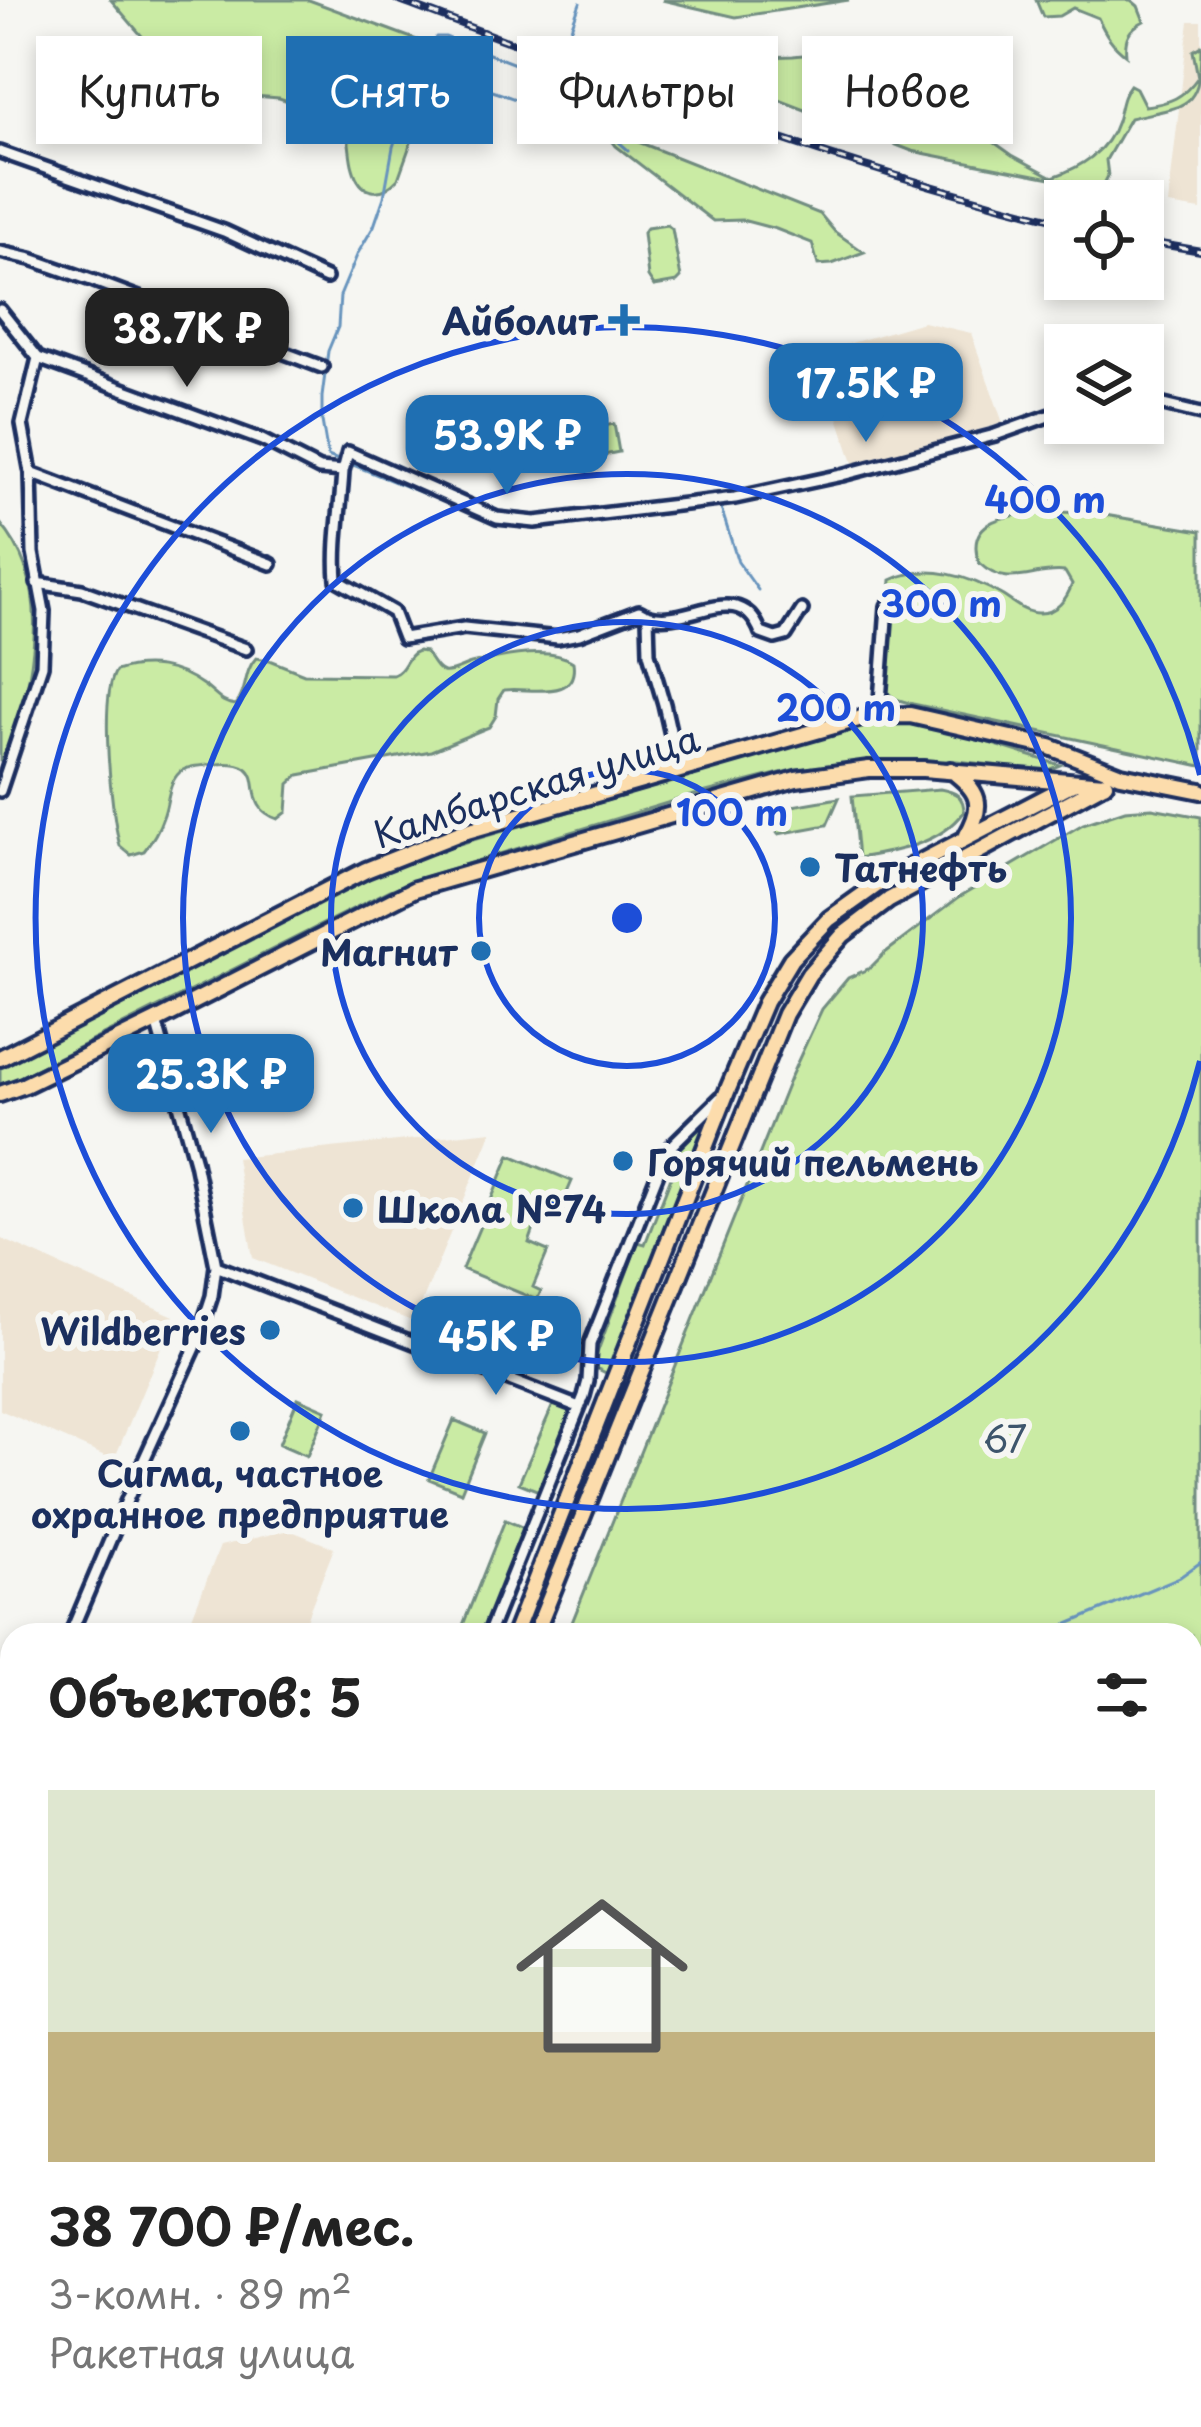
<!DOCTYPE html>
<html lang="ru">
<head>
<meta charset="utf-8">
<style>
  :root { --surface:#fff; --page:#f2f2f2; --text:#222; --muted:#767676; --accent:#1f6fb2 }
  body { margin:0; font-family:"Playpen Sans",sans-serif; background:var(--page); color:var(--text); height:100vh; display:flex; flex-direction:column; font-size:45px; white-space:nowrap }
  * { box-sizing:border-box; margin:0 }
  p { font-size:39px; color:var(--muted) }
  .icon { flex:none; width:66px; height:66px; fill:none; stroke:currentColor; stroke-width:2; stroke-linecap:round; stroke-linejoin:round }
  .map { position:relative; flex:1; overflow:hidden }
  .drawer { position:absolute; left:0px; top:1623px; width:1203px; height:804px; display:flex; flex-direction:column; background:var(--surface); border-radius:36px 36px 0 0; box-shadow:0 6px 18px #0003 }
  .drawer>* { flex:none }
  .banner { position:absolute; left:36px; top:36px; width:1131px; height:108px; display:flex; gap:24px }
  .fabs { position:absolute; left:1044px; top:180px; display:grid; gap:24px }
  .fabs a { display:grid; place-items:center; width:120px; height:120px; border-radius:0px; background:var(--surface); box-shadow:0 6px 18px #0003; font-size:60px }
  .price { position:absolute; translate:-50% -102px; padding:0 27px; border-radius:24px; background:var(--accent); color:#fff; font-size:39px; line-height:78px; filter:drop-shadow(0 3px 6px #0008) }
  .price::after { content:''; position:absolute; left:50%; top:72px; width:36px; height:27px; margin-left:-18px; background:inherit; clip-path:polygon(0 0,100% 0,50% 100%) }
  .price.active { background:#222; color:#fff }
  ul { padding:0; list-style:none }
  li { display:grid; align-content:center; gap:24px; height:636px; padding:0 48px }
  li span { display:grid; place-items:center; height:372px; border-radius:0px; color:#555 }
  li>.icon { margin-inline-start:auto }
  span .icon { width:216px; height:216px; fill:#fffc; stroke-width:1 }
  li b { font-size:51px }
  h2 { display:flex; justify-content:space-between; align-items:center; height:144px; padding:0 48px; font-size:51px }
  .chip { padding:0 42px; border-radius:0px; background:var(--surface); box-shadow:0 6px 18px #0003; font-size:42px; line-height:108px }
  .chip.active { background:var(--accent); color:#fff }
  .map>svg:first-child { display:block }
  .built { fill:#eee4d4 }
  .green { fill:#caeba4; stroke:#728d81; stroke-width:3 }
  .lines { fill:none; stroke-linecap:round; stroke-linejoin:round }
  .stream { stroke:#6894bd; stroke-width:3 }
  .minor-casing { stroke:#1b2f5e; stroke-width:18 }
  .secondary-casing { stroke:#1b2f5e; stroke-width:21 }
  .primary-casing { stroke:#1b2f5e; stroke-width:22 }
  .minor { stroke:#f6f6f2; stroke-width:9 }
  .secondary { stroke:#f6f6f2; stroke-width:12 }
  .primary { stroke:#fcdcac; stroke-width:14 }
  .rail-casing { stroke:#1b2f5e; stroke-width:8 }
  .rail { stroke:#f6f6f2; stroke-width:3; stroke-dasharray:9; stroke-linecap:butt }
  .ring { fill:none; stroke:#1d4ed8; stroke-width:6 }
  .poi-dot { fill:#1f6fb2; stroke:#f6f6f2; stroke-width:4.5 }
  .labels { text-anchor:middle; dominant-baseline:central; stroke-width:12; stroke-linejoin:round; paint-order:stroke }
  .poi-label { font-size:36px; font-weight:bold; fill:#1b2f5e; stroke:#f6f6f2; text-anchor:end }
  .street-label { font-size:36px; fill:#1b2f5e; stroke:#f6f6f2 }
  .park-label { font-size:36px; fill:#3e556c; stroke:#f6f6f2 }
  .centre { fill:#1d4ed8; stroke:#f6f6f2; stroke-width:6 }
  .ring-label { font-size:36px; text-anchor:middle; font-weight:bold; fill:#1d4ed8; stroke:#f6f6f2; stroke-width:12; stroke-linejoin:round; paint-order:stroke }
</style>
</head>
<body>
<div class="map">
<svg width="1201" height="2427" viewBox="0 0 1201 2427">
  <rect width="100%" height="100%" fill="#f6f6f2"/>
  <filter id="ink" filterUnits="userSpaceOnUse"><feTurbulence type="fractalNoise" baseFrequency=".00833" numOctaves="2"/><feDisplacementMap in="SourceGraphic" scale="24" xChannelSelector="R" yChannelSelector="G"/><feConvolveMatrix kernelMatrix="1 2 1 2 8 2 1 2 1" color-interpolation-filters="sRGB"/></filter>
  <g filter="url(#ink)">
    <path class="built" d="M1189 21H1201V210L1168 205Z
      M923 322 971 333 1003 423 854 466 817 353Z
      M492 1131 414 1322 253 1258 236 1158Z
      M0 1238 174 1316 114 1460 0 1410Z
      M289 1530 334 1548 300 1635H185L220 1546Z
      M0 2181 12 2186V2406L0 2401Z"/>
    <path class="green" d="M111 0H309L444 50 398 179C380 199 360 194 353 168 350 159 350 147 348 137L313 109 279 98 205 92 147 42Z
      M662 0H849L736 17Z
      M1036 0H1131L1138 6 1144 21C1129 29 1124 37 1126 55 1112 45 1105 33 1098 18L1073 8 1059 16 1043 17Z
      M1201 46C1201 111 1186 105 1130 118L1106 160 1108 176 1102 188 912 151 774 98 655 61 793 56 864 49 884 87 926 113 956 107 966 97 981 133 1012 155 1053 177C1081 167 1107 152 1117 121 1121 108 1121 96 1130 85L1136 88 1145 106C1170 103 1183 98 1198 77L1193 51Z
      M603 128 820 214 835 232 864 252 832 264 818 265 812 243 776 229 742 220 713 221 616 146Z
      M667 225 672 229 681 278 677 282 654 286 648 277 643 233 647 228Z
      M614 424 619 452 568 462 563 434Z
      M1060 512 1099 514 1201 531V766L913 704C901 701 890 699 884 687L891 580C928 563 970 576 1003 596 1013 602 1025 613 1038 613 1056 614 1067 599 1072 584L1065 572C1033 568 1008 591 979 563 961 510 1027 515 1060 512Z
      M0 523C58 590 29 679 12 755L7 762 0 761Z
      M418 651 425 652C431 658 435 670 443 672 451 674 463 666 471 664 498 657 550 646 573 662 579 702 530 687 504 690L498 699 496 716 489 727 431 751 299 775 289 784 287 812 278 819C231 804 284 754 207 765 198 766 187 766 180 772 167 784 169 803 163 817 159 829 152 841 144 851L131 855 120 846C111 813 99 697 116 671 146 661 177 666 203 685 216 694 221 704 236 705 248 691 243 672 256 658L269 660 304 674 393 675C406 671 405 655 418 651Z
      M900 721 944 729 1060 765 1046 771 957 761 865 762 796 769 687 797 424 877 390 890 0 1087V1067L381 872 422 855 854 728Z
      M940 789C956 792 964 796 964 812 941 844 894 852 858 858L852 796Z
      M839 798 827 825 778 834 763 811Z
      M1152 808 1201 817V2427L1059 2415H1191V1635H567L790 1078 822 1009 848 978 870 968 885 953 959 897 1083 824 1125 810Z
      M709 1118 608 1374 596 1368V1356L638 1242 645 1244 676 1164 672 1157Z
      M510 1155 572 1181 557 1216 536 1208 529 1223 535 1226 529 1243 548 1251 533 1287 541 1291 537 1300 462 1269Z
      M298 1398 326 1410 307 1456 279 1444Z
      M556 1398 579 1407 544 1493 519 1483Z
      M454 1420 485 1433 461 1492 429 1479Z
      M505 1520 529 1530 488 1635H459Z
      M436 2415H999L991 2427H465Z"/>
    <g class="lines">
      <path class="stream" d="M564 47 580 3
        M410 94C426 91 443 86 459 86 491 84 522 106 553 110
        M561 111 603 128 628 150
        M338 460 328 456 322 421V397L328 351 338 327 340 296 358 253 374 226 384 197 393 147 410 95 436 37H445L528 69 557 75
        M351 464 489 520 512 526
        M756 498 843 482 1011 436
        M720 505 738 562 758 590
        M531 528 634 515
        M1042 1635 1180 1577 1201 1562"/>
      <defs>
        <path id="minor" d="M0 152 224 231 326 278
          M0 252 31 259 94 281 322 367
          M0 310 38 358 262 440 319 469 343 471 348 452 497 518 535 522 735 498 842 475 995 435 1065 410
          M1143 400 1201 414
          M343 471C341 508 334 543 337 580L393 612 403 638 464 628 558 638 579 634 639 611C679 637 738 572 761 633L775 638 786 635 802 610
          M31 473 271 564
          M37 583 82 590 246 649
          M648 617 649 653 664 704 679 770
          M879 714 887 606
          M0 791 42 665 44 611 33 553 31 473 22 424 38 358
          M216 1266 579 1407
          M70 1635 144 1460 195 1348 212 1296 216 1266 195 1162 156 1021
          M488 1635 584 1396 588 1381 590 1344 667 1150 720 1098
          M0 1725H12
          M167 2427 172 2415
          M268 2427 273 2415"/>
        <path id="secondary" d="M0 1903 12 1925
          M0 1974 12 1951"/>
        <path id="primary" d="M951 770C979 791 985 804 967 835
          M0 1058 366 870 460 833 869 716 910 715 1050 747 1121 775 1201 791
          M0 1094 25 1085 156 1021 415 889 796 779 869 769H923L1104 784
          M514 1635 728 1089 765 1002 791 959 829 919 878 884 1075 782
          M535 1635 785 1014 809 974 843 935 889 900 1105 783
          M196 2427 201 2415
          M219 2427 224 2415"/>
      </defs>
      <use href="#minor" class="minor-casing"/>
      <use href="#secondary" class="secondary-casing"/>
      <use href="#primary" class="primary-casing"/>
      <use href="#minor" class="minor"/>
      <use href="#secondary" class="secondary"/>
      <use href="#primary" class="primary"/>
      <defs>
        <path id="rail" d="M397 0C617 82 836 166 1065 222
          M1143 241 1201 251"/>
      </defs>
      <use href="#rail" class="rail-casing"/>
      <use href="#rail" class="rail"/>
    </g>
  </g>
  <g class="ring">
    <circle cx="627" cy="918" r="148"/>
    <circle cx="627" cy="918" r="296"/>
    <circle cx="627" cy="918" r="444"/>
    <path d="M1200 1061A591 591 0 1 1 1200 775"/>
  </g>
  <g class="poi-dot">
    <path d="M618 302h12v12h12v12h-12v12h-12v-12h-12v-12h12z"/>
    <circle cx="810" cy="867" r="12"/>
    <circle cx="481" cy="951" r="12"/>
    <circle cx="623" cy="1161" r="12"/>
    <circle cx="353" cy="1208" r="12"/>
    <circle cx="270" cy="1330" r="12"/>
    <circle cx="240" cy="1431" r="12"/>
  </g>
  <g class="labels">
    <g class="poi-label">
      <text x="597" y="320">Айболит</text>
      <text x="834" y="867" text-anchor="start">Татнефть</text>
      <text x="457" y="951">Магнит</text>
      <text x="647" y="1161" text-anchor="start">Горячий пельмень</text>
      <text x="377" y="1208" text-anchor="start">Школа №74</text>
      <text x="246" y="1330">Wildberries</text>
      <text x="240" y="1472" text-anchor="middle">Сигма, частное<tspan x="240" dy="41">охранное предприятие</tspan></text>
    </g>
    <g class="street-label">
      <text transform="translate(536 785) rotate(-17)">Камбарская улица</text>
    </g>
    <g class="park-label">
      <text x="1005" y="1438">67</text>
    </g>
  </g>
  <circle cx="627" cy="918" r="18" class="centre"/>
  <g class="ring-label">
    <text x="1045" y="513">400 m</text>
    <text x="941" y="617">300 m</text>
    <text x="836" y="721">200 m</text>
    <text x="732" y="826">100 m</text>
  </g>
</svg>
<div class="fabs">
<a><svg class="icon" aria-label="locate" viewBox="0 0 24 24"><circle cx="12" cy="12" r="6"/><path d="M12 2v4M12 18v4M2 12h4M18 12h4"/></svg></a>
<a><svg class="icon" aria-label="layers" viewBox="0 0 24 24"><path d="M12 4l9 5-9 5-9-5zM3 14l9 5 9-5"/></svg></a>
</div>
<b class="price active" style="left:187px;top:390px">38.7K ₽</b>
<b class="price" style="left:866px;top:445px">17.5K ₽</b>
<b class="price" style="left:507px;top:497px">53.9K ₽</b>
<b class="price" style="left:211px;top:1136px">25.3K ₽</b>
<b class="price" style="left:496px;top:1398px">45K ₽</b>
<div class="banner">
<a class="chip">Купить</a>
<a class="chip active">Снять</a>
<a class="chip">Фильтры</a>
<a class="chip">Новое</a>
</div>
<section class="drawer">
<h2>Объектов: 5<svg class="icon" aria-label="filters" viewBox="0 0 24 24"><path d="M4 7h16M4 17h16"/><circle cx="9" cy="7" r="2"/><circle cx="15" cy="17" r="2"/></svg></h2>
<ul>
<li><span style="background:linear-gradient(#dfe7d0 65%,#c2b280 0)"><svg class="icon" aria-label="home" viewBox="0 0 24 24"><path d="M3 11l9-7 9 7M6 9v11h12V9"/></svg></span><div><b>38 700 ₽/мес.</b><p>3-комн. · 89 m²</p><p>Ракетная улица</p></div></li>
</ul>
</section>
</div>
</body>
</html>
